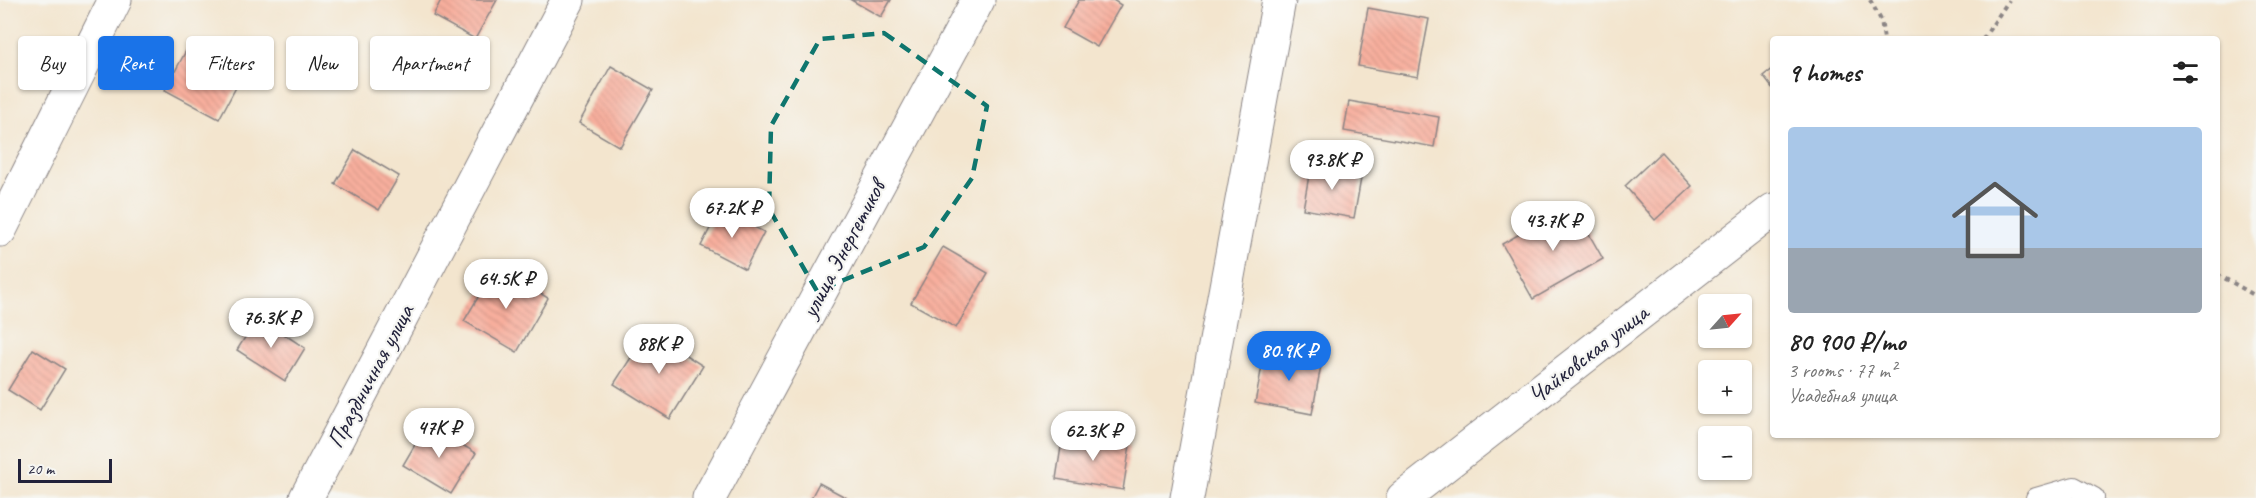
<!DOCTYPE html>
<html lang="en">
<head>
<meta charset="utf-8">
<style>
  :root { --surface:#fff; --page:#f2f2f2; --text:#222; --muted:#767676; --accent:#1a73e8 }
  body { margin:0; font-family:Caveat,sans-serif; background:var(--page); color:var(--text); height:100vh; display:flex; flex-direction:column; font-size:22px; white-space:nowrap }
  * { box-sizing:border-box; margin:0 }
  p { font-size:20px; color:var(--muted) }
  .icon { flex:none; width:33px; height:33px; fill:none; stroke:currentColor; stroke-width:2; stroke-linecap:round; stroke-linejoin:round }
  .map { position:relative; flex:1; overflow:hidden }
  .drawer { position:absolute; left:1770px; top:36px; width:450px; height:402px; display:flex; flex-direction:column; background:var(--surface); border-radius:6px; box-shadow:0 2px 4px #0004 }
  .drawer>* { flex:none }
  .hud { position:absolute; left:18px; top:36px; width:570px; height:54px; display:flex; gap:12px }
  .needle { width:39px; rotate:63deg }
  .fabs { position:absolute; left:1698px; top:294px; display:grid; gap:12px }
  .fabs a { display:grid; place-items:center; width:54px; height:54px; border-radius:6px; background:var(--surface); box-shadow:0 2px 4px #0004; font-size:30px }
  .scale { position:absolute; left:18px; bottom:15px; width:94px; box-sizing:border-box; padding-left:6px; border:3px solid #22223b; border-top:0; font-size:16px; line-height:21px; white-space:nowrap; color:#22223b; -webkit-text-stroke:4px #f6f6f2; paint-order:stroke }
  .price { position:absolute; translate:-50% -51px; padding:0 14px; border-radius:21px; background:#fff; color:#222; font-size:20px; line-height:39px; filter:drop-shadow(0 2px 3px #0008) }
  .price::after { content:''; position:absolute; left:50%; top:36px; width:18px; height:14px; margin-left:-9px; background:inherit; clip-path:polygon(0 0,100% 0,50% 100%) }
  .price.current { background:var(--accent); color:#fff }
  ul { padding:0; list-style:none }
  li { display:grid; align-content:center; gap:12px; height:318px; padding:0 18px }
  li span { display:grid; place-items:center; height:186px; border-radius:6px; color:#555 }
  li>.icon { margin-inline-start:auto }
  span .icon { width:108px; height:108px; fill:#fffc; stroke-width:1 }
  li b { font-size:26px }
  h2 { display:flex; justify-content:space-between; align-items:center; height:72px; padding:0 18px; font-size:26px }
  .chip { padding:0 21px; border-radius:6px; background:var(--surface); box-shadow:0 2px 4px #0004; font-size:21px; line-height:54px }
  .chip.current { background:var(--accent); color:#fff }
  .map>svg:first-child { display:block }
  .building { fill:url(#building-back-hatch) }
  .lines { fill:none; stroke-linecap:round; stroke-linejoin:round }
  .service-casing { stroke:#8a8484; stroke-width:22 }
  .minor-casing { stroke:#8a8484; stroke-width:35 }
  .path { stroke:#8a8484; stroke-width:4; stroke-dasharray:4.5 4.5; stroke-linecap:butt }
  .service { stroke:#fff; stroke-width:20 }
  .minor { stroke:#fff; stroke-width:33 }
  .marked { fill:none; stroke:#0f766e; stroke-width:4.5; stroke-dasharray:12 8; stroke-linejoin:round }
  .labels { text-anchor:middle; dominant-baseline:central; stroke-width:4.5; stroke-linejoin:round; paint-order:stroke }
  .street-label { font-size:24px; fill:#22223b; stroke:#f6f6f2 }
</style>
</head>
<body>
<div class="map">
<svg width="2256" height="498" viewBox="0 0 2256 498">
  <defs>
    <pattern id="building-back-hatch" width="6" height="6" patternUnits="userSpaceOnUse" patternTransform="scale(1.5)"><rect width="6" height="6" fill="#f8af9d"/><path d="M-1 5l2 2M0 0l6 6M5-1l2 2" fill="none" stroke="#d49688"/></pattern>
  </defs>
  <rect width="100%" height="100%" fill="#f6f6f2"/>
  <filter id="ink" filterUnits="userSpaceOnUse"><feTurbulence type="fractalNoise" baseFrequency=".0167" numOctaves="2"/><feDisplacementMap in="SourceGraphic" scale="12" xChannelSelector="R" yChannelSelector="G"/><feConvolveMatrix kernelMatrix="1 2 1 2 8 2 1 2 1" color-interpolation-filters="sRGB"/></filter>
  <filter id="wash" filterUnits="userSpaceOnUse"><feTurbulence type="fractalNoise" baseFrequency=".008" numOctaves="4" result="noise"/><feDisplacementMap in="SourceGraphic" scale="24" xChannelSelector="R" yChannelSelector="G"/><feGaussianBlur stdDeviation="1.35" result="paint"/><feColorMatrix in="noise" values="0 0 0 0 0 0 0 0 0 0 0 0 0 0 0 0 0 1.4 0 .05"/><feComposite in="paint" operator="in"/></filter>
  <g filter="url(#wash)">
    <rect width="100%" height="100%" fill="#f3e5ce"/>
    <g id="blocks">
      <path class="building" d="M441 0H497L475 39 433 16Z
        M851 0H891L881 17Z
        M1079 0H1113L1121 5 1097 47 1063 28Z
        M1368 8 1429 19 1418 77 1358 66Z
        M187 49 241 78 219 119 165 90Z
        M611 66 653 90 620 147 579 123Z
        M1773 68V89L1763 76Z
        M1349 101 1439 117 1434 147 1344 131Z
        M355 150 399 176 379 210 335 184Z
        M1661 152 1692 186 1655 220 1625 186Z
        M1311 164 1362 173 1354 218 1303 209Z
        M1572 204 1603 259 1533 299 1502 244Z
        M720 209 764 232 745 269 701 246Z
        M943 247 988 273 956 328 911 303Z
        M496 267 548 298 517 352 464 321Z
        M258 317 305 348 285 381 237 350Z
        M648 331 703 366 670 419 614 384Z
        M33 349 65 369 40 410 8 390Z
        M1265 350 1322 360 1312 414 1255 403Z
        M427 424 476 453 451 494 403 465Z
        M1063 434 1130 445 1123 490 1056 479Z
        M819 483 847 498H811Z"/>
    </g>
  </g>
  <g filter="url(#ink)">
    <use href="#blocks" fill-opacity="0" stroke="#8a8484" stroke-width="1.5"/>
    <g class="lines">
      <defs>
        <path id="service" d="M2036 498 2074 487 2094 498"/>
        <path id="minor" d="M0 230 115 0
          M306 498 568 0
          M709 498 978 0
          M1187 498 1279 0
          M1403 498 1773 210"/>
      </defs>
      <use href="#service" class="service-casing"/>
      <use href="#minor" class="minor-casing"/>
      <path class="path" d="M1870 0 1881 20 1884 39
        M1983 39 2009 0
        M2217 274 2256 296"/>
      <use href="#service" class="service"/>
      <use href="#minor" class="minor"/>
    </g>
  </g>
  <path class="marked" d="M884 33 987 106 972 178 924 247 817 291 769 209 771 126 820 39Z"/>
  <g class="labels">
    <g class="street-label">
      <text transform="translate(843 249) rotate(-62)">улица Энергетиков</text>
      <text transform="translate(1588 354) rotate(-38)">Чайковская улица</text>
      <text transform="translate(370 376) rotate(-62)">Праздничная улица</text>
    </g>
  </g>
</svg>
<div class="fabs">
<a><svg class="needle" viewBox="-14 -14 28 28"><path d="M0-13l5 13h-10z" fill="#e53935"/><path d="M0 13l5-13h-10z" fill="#767676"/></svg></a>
<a>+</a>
<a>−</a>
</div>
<div class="scale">20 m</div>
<b class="price" style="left:1332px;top:191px">93.8K ₽</b>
<b class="price" style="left:732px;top:239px">67.2K ₽</b>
<b class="price" style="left:1553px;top:252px">43.7K ₽</b>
<b class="price" style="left:506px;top:310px">64.5K ₽</b>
<b class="price" style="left:271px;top:349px">76.3K ₽</b>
<b class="price" style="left:659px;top:375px">88K ₽</b>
<b class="price current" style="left:1289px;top:382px">80.9K ₽</b>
<b class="price" style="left:439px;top:459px">47K ₽</b>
<b class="price" style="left:1093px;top:462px">62.3K ₽</b>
<div class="hud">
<a class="chip">Buy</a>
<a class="chip current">Rent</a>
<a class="chip">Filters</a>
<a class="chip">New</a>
<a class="chip">Apartment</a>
</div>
<section class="drawer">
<h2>9 homes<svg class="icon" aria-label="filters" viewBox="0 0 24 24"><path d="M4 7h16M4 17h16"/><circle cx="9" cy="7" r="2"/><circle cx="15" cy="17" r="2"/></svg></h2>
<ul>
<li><span style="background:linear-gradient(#a9c7e8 65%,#9aa5b1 0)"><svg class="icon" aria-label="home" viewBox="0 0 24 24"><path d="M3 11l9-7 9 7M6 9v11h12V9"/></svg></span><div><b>80 900 ₽/mo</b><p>3 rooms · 77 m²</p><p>Усадебная улица</p></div></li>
</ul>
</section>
</div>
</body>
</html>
